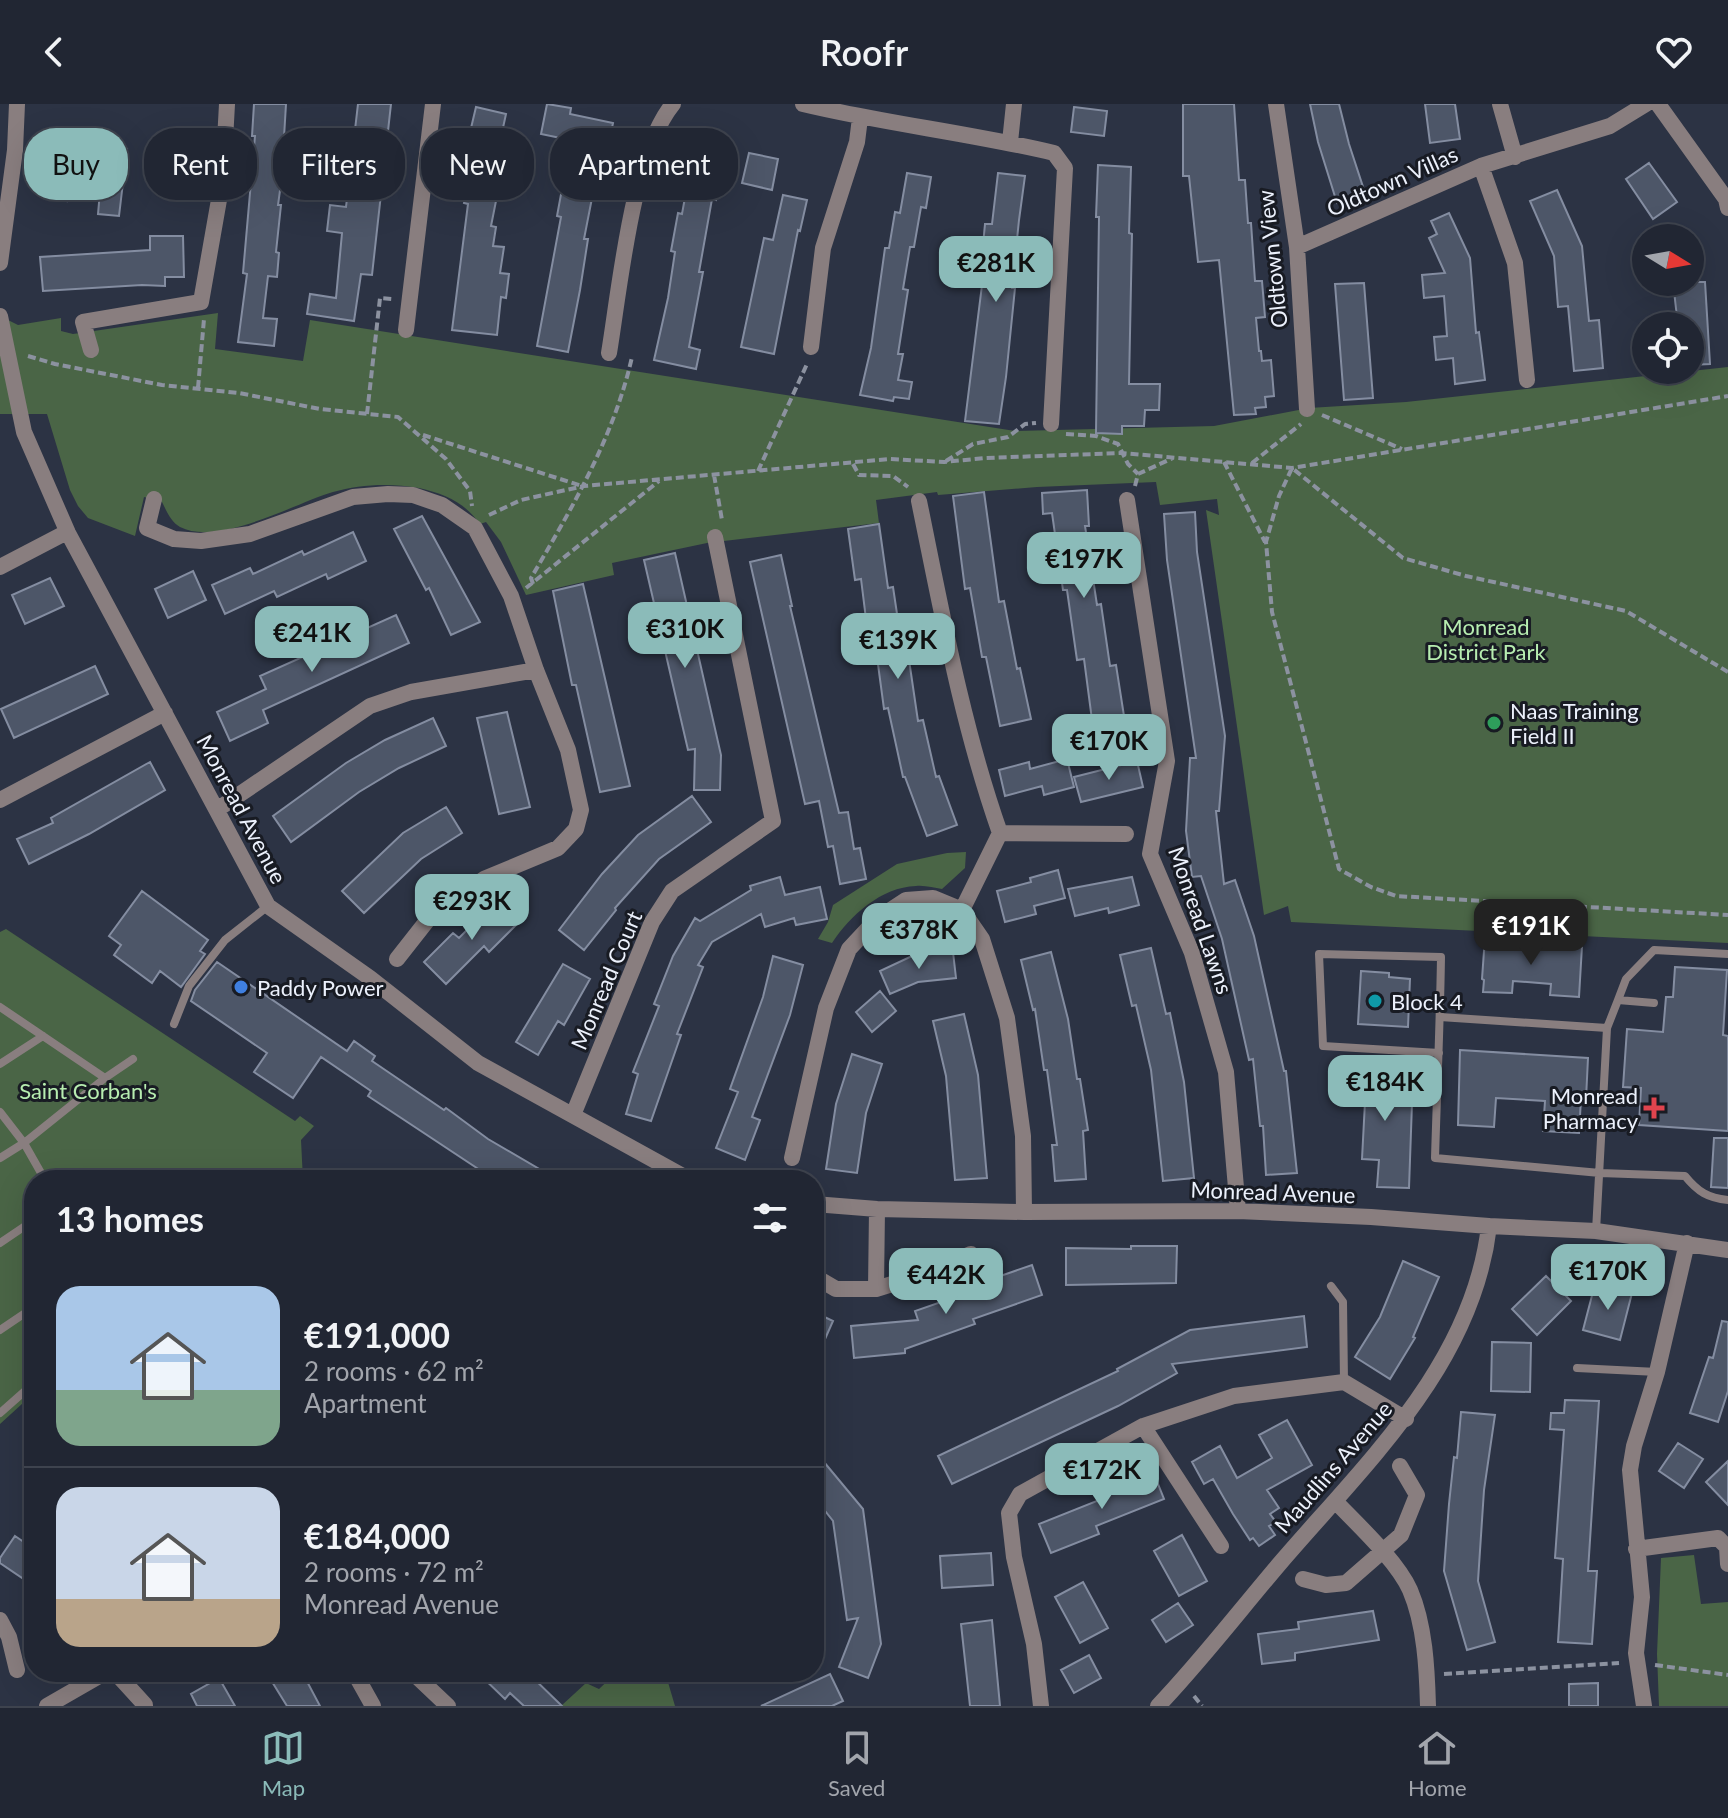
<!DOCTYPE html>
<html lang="en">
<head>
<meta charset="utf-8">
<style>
  :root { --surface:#212633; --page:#2d323f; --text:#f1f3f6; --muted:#a2a5ac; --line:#3e434e; --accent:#8bbbb9 }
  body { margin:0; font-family:Lato,sans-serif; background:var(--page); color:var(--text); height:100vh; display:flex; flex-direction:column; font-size:30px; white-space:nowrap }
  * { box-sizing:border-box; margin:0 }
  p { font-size:26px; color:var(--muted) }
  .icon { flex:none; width:44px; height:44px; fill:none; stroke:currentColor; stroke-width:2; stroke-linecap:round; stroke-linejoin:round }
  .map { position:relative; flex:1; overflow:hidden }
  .drawer { position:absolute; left:24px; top:1066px; width:800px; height:512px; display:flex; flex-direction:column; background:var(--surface); border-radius:32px; box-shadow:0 8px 32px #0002,0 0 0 2px var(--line) }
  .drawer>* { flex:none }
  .guide { position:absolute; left:24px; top:24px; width:800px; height:72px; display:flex; gap:16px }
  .needle { width:52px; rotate:101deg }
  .tools { position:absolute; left:1632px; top:120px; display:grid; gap:16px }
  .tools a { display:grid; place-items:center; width:72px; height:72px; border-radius:50%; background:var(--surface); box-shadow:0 8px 32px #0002,0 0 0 2px var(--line); font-size:40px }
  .price { position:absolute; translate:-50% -68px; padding:0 18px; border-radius:16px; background:var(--accent); color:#111; font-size:26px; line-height:52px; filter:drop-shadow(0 2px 4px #0008) }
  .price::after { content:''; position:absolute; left:50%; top:48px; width:24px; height:18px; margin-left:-12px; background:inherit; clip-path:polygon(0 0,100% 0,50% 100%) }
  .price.current { background:#222; color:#fff }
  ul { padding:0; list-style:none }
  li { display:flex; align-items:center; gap:24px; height:200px; padding:0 32px }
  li+li { border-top:2px solid var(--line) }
  li span { display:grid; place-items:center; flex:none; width:224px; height:160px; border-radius:24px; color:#555 }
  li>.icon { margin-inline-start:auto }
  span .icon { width:96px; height:96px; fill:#fffc; stroke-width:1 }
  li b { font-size:34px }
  h2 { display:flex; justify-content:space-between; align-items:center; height:96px; padding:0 32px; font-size:34px }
  .chip { padding:0 28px; border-radius:32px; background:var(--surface); box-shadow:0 8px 32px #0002,0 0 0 2px var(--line); font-size:28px; line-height:72px }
  .chip.current { background:var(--accent); color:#111 }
  header { display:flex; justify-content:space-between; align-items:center; height:104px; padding:0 32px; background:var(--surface); font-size:36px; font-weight:600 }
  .tab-bar { display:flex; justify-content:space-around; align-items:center; height:112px; border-top:2px solid var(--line); background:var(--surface); font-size:22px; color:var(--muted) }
  .tab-bar a { display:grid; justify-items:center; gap:4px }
  .tab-bar .current { color:var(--accent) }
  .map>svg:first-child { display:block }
  .green { fill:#4a6546 }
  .building { fill:#4d5668; stroke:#848da1; stroke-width:2 }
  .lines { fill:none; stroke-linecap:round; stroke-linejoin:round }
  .path { stroke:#8c92a0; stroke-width:4; stroke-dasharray:8 4; stroke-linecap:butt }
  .service { stroke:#897e7f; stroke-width:8 }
  .minor { stroke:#897e7f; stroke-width:16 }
  .leisure-dot { fill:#2e9e5b; stroke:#181b23; stroke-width:3 }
  .shop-dot { fill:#3f7fe0; stroke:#181b23; stroke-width:3 }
  .culture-dot { fill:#0f9aa8; stroke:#181b23; stroke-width:3 }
  .health-dot { fill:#e0444e; stroke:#181b23; stroke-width:3 }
  .labels { text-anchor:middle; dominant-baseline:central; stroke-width:6; stroke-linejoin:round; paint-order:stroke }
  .street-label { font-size:22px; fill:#ecf1fc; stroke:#181b23 }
  .park-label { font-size:22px; fill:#b7edb0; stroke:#181b23 }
  .poi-label { font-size:22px; fill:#ecf1fc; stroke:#181b23; text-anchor:start }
</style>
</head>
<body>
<header><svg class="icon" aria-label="back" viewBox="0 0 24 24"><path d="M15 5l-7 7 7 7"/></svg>Roofr<svg class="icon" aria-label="heart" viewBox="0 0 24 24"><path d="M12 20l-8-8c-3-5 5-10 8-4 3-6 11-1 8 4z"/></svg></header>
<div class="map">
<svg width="1728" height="1602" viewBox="0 0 1728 1602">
  <rect width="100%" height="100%" fill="#2c3344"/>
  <path class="green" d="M218 209 215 245 303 257 310 216 1015 327 1214 322 1309 304 1406 298 1728 263V839L1291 818 1288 802 1264 811 1206 406 1219 411 1217 395 1160 401 1156 378 1037 383 938 391 937 388 876 396 879 419 707 439 612 459 614 471 526 491 501 438 486 418 480 420C464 398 445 390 419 384 391 379 360 380 333 388 295 399 219 443 180 423 171 418 166 406 162 398L144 393 135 432 88 414 78 402 70 386 47 310H0V212L18 221 61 214V227L73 230Z
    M966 748 965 764 942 785C934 784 925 781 916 782 881 783 850 812 832 839L818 835 828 818 833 801 897 760 947 749Z
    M6 825 295 1017 300 1012 314 1022 301 1036 303 1076H34V1289L0 1320V828Z
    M1694 1451 1701 1500 1728 1498V1602H1659L1657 1550 1661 1454Z
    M617 1568H665L675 1602H561L586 1579 599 1585Z"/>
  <path class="building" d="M254 0H286L283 50H285L278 101H281L276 148 279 149 277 173 268 172 263 214 277 215 274 242 238 238 247 170 243 169 255 32H252Z
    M358 0H391L372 171 361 170 354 217 307 210 310 190 336 194 342 129 327 127 330 101 346 103Z
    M547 0 571 4 570 10 613 19 606 54 600 53 584 135H588L580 186 568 248 537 242 561 113 557 112 564 74 572 75 580 38 541 30Z
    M1183 0H1234L1239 76H1245L1248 119H1251L1255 177H1262L1265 213 1256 214 1259 247H1261L1262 257 1271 256 1274 292 1265 293 1266 303 1255 304 1256 310 1234 311 1219 156 1198 158 1189 72H1183Z
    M1310 0H1339L1349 40 1365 89 1337 99 1318 38Z
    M1425 0H1455L1460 35 1430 39Z
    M476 3 506 10 494 65 502 67 491 122 496 123 493 142 504 143 500 169 509 170 506 194 501 193 497 231 452 226 468 100 464 99 475 43 467 41Z
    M1074 3 1107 7 1104 32 1071 28Z
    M150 41 189 44 186 78 150 74Z
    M104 43 127 45 119 112 98 110Z
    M53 47 75 51 67 97 47 94Z
    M749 49 778 55 772 86 742 79Z
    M1649 59 1677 98 1653 115 1626 75Z
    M1098 61 1131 63 1129 129 1132 130 1129 280H1160L1159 306H1145L1144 322H1122V330L1096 329 1099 113H1096Z
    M690 66 721 72 716 96 712 95 699 168H703L689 243 700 246 696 265 654 256 668 194 675 148 671 147 678 109 682 110Z
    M907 69 931 73 926 104 921 103 914 143H910L903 185 908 186 898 250H903L898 276 912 278 909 295 894 293 893 297 860 291 871 244 885 144H889L895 108 900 109Z
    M998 69 1025 72 1019 116 1012 184H1015L1006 273 999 320 965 317 983 173H980L985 120H992Z
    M1557 86 1582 142 1589 217 1599 216 1603 264 1574 267 1568 202 1558 203 1554 152 1530 97Z
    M783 91 807 96 800 127 798 126 774 250 741 243 764 134 773 136Z
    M1449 109 1470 154 1476 229 1479 228 1485 276 1455 280 1453 254 1436 256 1434 233 1447 232 1444 192 1424 194 1422 171 1445 169 1429 134 1437 130 1431 117Z
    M150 132H183L184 173H165V182L142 181 43 187 40 153 150 146Z
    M1673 178H1705L1710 260 1690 261V222H1678Z
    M1364 179 1373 294 1344 296 1335 180Z
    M1087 386 1089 422H1085L1097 501 1101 500 1110 562 1116 561 1124 612 1092 616 1084 555 1077 556 1067 486H1063L1052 409 1043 410 1042 389Z
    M984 388 999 498 1004 497 1017 565 1020 564 1031 615 1000 622 986 553H982L970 484 965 485 953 392Z
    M1195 408 1197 448 1225 632 1219 707H1216L1224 780 1235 776 1254 832 1284 967H1286L1297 1069 1266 1071 1263 1022H1260L1253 955 1249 956 1222 835 1201 772 1192 773 1186 727 1190 654H1196L1167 456 1164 410Z
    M422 412 480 518 451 531 429 484 426 486 394 425Z
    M879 420 888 484 893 483 903 550 908 549 918 617 923 616 936 673 939 672 957 721 927 732 905 673H903L888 604 884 605 875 538 869 539 861 475 855 476 848 425Z
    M353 428 366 457 328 475 326 470 277 493 274 487 225 510 212 481 250 464 253 470 302 447 304 451Z
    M675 449 721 651 720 686H694L695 645 688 646 644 456Z
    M781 451 792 502H790L839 709 848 708 854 745 860 744 866 775 840 780 833 742 828 743 819 697 805 700 750 458Z
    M193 467 206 496 168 514 155 485Z
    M50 474 64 502 25 520 12 491Z
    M583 480 630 682 600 688 576 581H572L553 487Z
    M396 511 409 539 263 606 268 619 230 637 217 608 266 585 260 572Z
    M95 562 108 590 14 634 1 605Z
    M507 608 530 703 499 710 477 614Z
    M433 614 446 642 399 664 359 688 291 738 273 712 346 659 385 636Z
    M1067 655 1074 683 1044 691 1042 682 1005 692 999 666 1029 658 1030 665Z
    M1137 657 1143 683 1081 698 1074 673Z
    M150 658 165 686 89 730 29 760 17 735 53 719 51 714Z
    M692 692 711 718 659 755 615 804 616 806 584 846 559 826 602 770 638 731Z
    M446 703 462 729 421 755 364 809 342 787 403 729Z
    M1058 766 1065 794 1034 802 1036 810 1005 818 997 787 1031 778 1030 774Z
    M780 773 785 791 820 783 827 815 796 821 794 814 765 823 761 810 712 838 698 861 703 863 677 930 681 931 651 1017 626 1010 638 970 633 968 659 902 654 900 673 852 695 814 700 817 751 786 750 782Z
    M1132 773 1139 801 1109 809 1108 804 1075 812 1068 785Z
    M142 787 208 836 200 847 205 850 181 883 160 867 152 879 114 851 121 841 109 832Z
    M497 796 519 818 489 848 484 842 446 880 424 858 453 829 459 834Z
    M1485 833 1514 835V843L1552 846 1553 840 1582 842 1579 893 1550 891 1551 880 1513 877 1512 889 1483 888 1484 876 1482 875Z
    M1151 844 1166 910 1170 909 1184 978 1194 1074 1163 1077 1151 966 1136 901 1132 902 1120 851Z
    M953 848 956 874 918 878 890 890 880 867 912 852Z
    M1051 848 1068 915 1077 975H1080L1088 1026 1083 1027 1086 1075 1055 1077 1052 1041H1057L1047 966H1044L1035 905 1033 906 1021 856Z
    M773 852 803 861 790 911 752 1013 760 1016 745 1056 716 1044 738 988 730 985 763 893Z
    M217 858 347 947 354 937 375 952 372 957 444 1006 446 1004 488 1035 558 1076H495L368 992 371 987 321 953 293 994 254 968 267 949 191 897 195 886Z
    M563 860 590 875 564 921 558 917 538 951 516 938Z
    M1675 863 1727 866 1723 931 1728 932V1027L1639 1021 1641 984 1623 983 1627 925 1663 928 1666 893H1673Z
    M1361 867 1389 869V873L1410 875 1408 923 1358 920Z
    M880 887 896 907 872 928 856 908Z
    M964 910 978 971 987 1074 955 1076 946 972 933 917Z
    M1460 946 1588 954 1586 995H1581L1579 1029 1543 1027 1545 997 1496 994 1494 1023 1458 1021Z
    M852 950 882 960 866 1009 857 1069 826 1065 836 1000Z
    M1347 967 1413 971 1409 1084 1377 1083 1379 1056 1362 1055 1365 998 1345 997Z
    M1714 1034H1728V1084L1711 1083Z
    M1131 1142H1177L1176 1179 1066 1181V1144L1131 1145Z
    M1403 1157 1439 1173 1413 1233 1415 1234 1390 1275 1355 1253 1380 1213Z
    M1032 1161 1042 1191 973 1215 975 1220 905 1245V1249L854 1254 851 1222 918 1216 915 1207 984 1183 983 1178Z
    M1546 1172 1571 1197 1537 1231 1512 1205Z
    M1595 1180 1632 1189 1620 1236 1583 1226Z
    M814 1208 833 1217 814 1260Z
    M1304 1212 1307 1243 1172 1260 1177 1269 1118 1302 952 1380 938 1352 1118 1267 1117 1265 1190 1226Z
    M1722 1217 1728 1218V1287L1718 1318 1690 1309 1709 1253 1713 1254Z
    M1492 1238 1531 1239 1530 1288 1491 1287Z
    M1565 1296 1599 1297 1588 1467H1597L1592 1540 1558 1538 1563 1455 1555 1454 1564 1326 1550 1325 1551 1309H1564Z
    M1461 1308 1495 1311 1484 1386 1478 1477 1495 1538 1467 1546 1444 1467 1449 1400 1454 1353 1457 1354Z
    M1287 1316 1312 1361 1267 1386 1279 1404 1270 1410 1276 1418 1269 1422 1275 1431 1259 1442 1253 1434 1250 1436 1233 1410 1213 1375 1204 1380 1192 1358 1220 1342 1237 1374 1272 1354 1259 1331Z
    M1678 1339 1703 1355 1684 1384 1659 1367Z
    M814 1346 863 1405 881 1540 868 1574 839 1563 858 1514 847 1516 833 1417 814 1393Z
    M1728 1357V1401L1706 1378Z
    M1152 1365 1164 1395 1096 1422 1099 1430 1051 1449 1039 1420 1107 1393 1104 1384Z
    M1182 1431 1207 1477 1179 1492 1154 1447Z
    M15 1432 34 1445V1482L0 1459V1454Z
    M991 1449 993 1481 942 1484 940 1452Z
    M1083 1478 1108 1524 1080 1539 1055 1493Z
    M1178 1499 1193 1521 1166 1538 1152 1516Z
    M1373 1507 1379 1536 1295 1549V1556L1262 1560 1258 1530 1299 1525 1298 1518Z
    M992 1516 1000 1602H970L961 1520Z
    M1089 1551 1101 1574 1074 1589 1061 1566Z
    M266 1568H302L320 1602H287Z
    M477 1568H527L562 1602H524L510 1589 505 1595Z
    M830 1570 843 1597 832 1602H761Z
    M219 1574 235 1602H197L191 1590Z
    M1598 1579V1602H1569V1580Z"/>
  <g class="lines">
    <path class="path" d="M28 252 55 260 162 281 239 289 320 305 398 313 446 355 470 387 472 402
      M198 284 204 215
      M367 310 380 194 392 195
      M1322 311 1402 345
      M1066 330 1096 332 1118 340 1128 360 1138 370
      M423 331 582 382
      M946 357 973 340 1008 333 1025 320 1036 319
      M1224 358 1265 438
      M1252 359 1301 320
      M853 360 859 371 893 372 908 383
      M758 367 807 260
      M714 371 722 416
      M1135 382 1138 370 1173 354
      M489 411 521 396 584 382 890 355 944 358 985 354 1122 349 1292 364 1728 292
      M533 480 531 474C572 404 614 333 632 253
      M526 484 659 377
      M1728 568 1626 507 1466 472 1403 454 1292 364 1279 392 1266 438 1272 508 1339 765 1371 783 1396 792 1728 811
      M1655 1561 1728 1571
      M1444 1570 1619 1559
      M1194 1592 1202 1602"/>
    <path class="service" d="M1618 896 1626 875 1654 846 1728 850
      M0 903 105 974 24 1039 45 1076
      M1440 913 1607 924
      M174 920 189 882 225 836 268 802
      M1439 949 1323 942 1319 850 1441 853C1440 920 1437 987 1435 1054L1600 1069 1685 1072C1698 1088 1708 1094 1728 1096
      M0 960 43 932
      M105 974 133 955
      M0 1008 24 1039 0 1054
      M1596 1127 1607 924 1618 896 1654 899
      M0 1139 34 1116
      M1331 1182 1343 1198 1344 1278
      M0 1226 34 1203
      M1577 1264 1657 1268
      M0 1309 34 1279"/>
    <path class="minor" d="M803 0C886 20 971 29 1054 49L1065 64 1051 320
      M1276 0 1297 143 1307 305
      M1500 0 1515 53
      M1658 0 1726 95 1728 104
      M1010 38 1014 0
      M1481 62 1515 159 1527 276
      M1297 143 1481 62 1610 22 1646 0
      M0 159 15 46 17 0
      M0 212 24 328 68 429 268 802 370 874 478 959 690 1076
      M406 226 433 0
      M811 243 823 144 857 38 860 14
      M91 246 83 218 201 198 223 73 227 0
      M609 249C620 183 632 50 673 0
      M154 395 147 424 174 435 201 437 250 430 353 393 388 390 413 391 442 401 475 424 511 492 536 566 568 646 581 706 576 725 558 744 484 775 430 813 397 855
      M1127 396 1167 657 1150 750 1192 849 1226 968 1238 1107
      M919 397C942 509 962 621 1000 729L962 806
      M0 463 67 428
      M0 696 165 609
      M218 705 370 602 411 588 536 566
      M1000 729 1126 730
      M573 1011 652 818 672 787 773 717 715 433
      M792 1054 826 904 849 845 877 815 906 796 933 794 962 806 982 835 1007 914 1023 1032 1024 1108
      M814 1100 877 1105 1024 1108 1238 1107 1371 1113 1489 1122 1596 1127 1728 1146
      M877 1105 876 1185 918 1172 971 1150
      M814 1172 836 1185H876
      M1143 1322 1221 1442
      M1335 1397C1358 1421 1397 1457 1410 1486 1425 1521 1427 1565 1428 1602
      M1636 1445 1718 1434 1727 1443 1728 1460
      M1303 1475 1326 1481 1346 1479 1401 1431 1417 1391 1400 1362
      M814 1491 816 1511 814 1517
      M0 1516 9 1533 17 1566
      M115 1568 145 1601
      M354 1568 373 1602
      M412 1568 448 1602
      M47 1602 106 1568
      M1041 1602 1034 1540 1014 1453 1009 1409 1020 1390 1143 1322 1234 1292 1344 1278 1406 1315
      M1158 1602C1201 1557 1240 1506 1281 1458 1366 1359 1473 1260 1489 1122
      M1644 1602 1636 1549 1642 1493 1630 1366 1634 1342 1657 1268 1687 1139"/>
  </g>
  <circle class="leisure-dot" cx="1494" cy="619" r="8"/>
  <circle class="shop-dot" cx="241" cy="883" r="8"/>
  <circle class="culture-dot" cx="1375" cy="897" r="8"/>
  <path class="health-dot" d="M1650 992h8v8h8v8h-8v8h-8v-8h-8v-8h8z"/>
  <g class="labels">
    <g class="street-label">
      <text transform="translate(1392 77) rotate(-24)">Oldtown Villas</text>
      <text transform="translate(1272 155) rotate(-96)">Oldtown View</text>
      <text transform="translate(242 705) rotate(62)">Monread Avenue</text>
      <text transform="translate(1201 816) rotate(71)">Monread Lawns</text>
      <text transform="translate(606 876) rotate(-67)">Monread Court</text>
      <text transform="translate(1273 1088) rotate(2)">Monread Avenue</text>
      <text transform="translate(1333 1363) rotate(-49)">Maudlins Avenue</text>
    </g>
    <g class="park-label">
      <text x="1486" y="522">Monread<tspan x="1486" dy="25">District Park</tspan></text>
      <text x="88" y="986">Saint Corban's</text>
    </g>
    <g class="poi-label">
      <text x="1510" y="606">Naas Training<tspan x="1510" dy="25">Field II</tspan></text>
      <text x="257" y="883">Paddy Power</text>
      <text x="1391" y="897">Block 4</text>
      <text x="1638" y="991" text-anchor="end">Monread<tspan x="1638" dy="25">Pharmacy</tspan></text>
    </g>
  </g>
</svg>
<div class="tools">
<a><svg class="needle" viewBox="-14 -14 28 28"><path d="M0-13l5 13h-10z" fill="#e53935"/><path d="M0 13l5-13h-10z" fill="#a2a5ac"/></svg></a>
<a><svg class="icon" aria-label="locate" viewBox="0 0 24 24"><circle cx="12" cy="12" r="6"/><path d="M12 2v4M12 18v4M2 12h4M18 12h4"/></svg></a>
</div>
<b class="price" style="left:996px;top:200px">€281K</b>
<b class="price" style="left:1084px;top:496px">€197K</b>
<b class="price" style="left:685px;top:566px">€310K</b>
<b class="price" style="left:312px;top:570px">€241K</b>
<b class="price" style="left:898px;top:577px">€139K</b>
<b class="price" style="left:1109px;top:678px">€170K</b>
<b class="price" style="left:472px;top:838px">€293K</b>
<b class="price current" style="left:1531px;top:863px">€191K</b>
<b class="price" style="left:919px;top:867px">€378K</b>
<b class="price" style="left:1385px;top:1019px">€184K</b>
<b class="price" style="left:1608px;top:1208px">€170K</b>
<b class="price" style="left:946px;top:1212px">€442K</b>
<b class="price" style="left:1102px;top:1407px">€172K</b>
<div class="guide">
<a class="chip current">Buy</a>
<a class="chip">Rent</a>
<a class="chip">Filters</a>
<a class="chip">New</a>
<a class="chip">Apartment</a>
</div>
<section class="drawer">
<h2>13 homes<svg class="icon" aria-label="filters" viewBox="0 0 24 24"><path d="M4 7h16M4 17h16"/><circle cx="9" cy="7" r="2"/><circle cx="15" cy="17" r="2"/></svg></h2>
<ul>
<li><span style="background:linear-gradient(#a9c7e8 65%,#7fa58c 0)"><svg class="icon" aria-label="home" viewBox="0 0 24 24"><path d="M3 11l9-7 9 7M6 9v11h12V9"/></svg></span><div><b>€191,000</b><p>2 rooms · 62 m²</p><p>Apartment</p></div></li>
<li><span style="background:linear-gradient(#c9d6e8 70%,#b9a48a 0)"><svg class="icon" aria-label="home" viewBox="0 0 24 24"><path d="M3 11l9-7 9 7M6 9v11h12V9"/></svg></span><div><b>€184,000</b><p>2 rooms · 72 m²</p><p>Monread Avenue</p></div></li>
</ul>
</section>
</div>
<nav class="tab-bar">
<a class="current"><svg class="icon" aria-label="map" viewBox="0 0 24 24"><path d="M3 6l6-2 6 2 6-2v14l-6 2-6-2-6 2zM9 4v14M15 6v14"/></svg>Map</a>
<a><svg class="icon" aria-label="saved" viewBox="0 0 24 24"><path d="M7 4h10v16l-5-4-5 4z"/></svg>Saved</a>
<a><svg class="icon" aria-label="home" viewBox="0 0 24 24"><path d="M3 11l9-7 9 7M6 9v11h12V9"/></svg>Home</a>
</nav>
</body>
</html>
